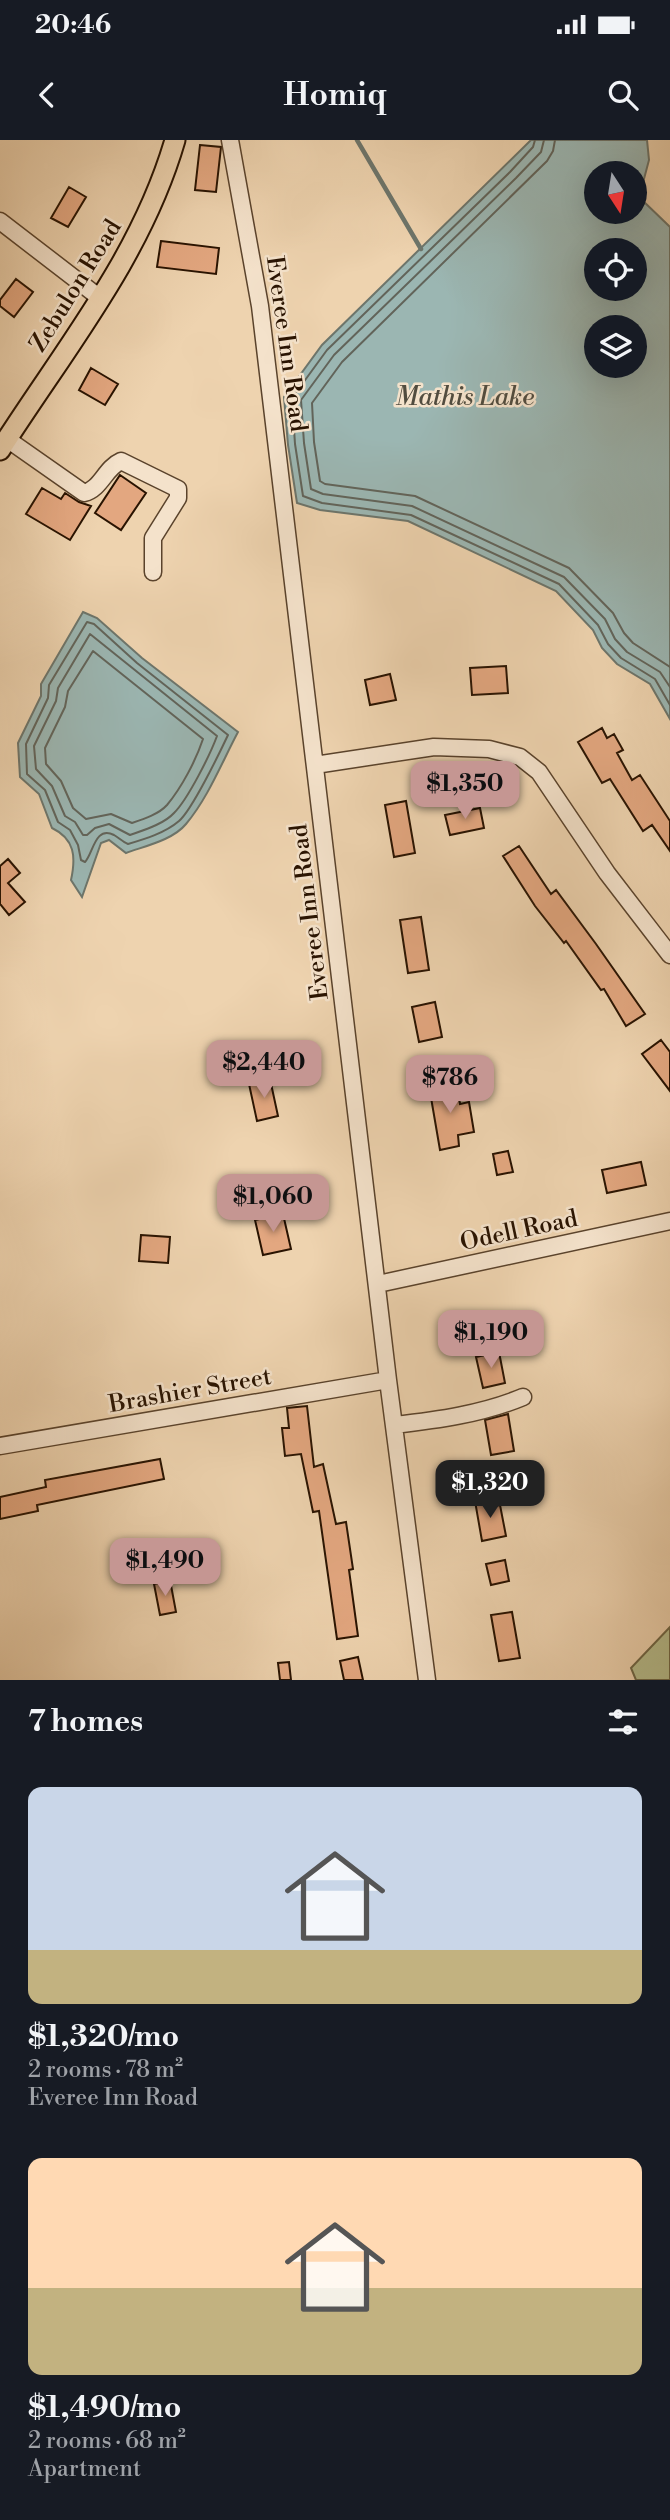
<!DOCTYPE html>
<html lang="en">
<head>
<meta charset="utf-8">
<style>
  :root { --surface:#171b24; --page:#242831; --text:#f1f3f6; --muted:#9ea1a6; --accent:#c59692 }
  body { margin:0; font-family:"Libre Bodoni",serif; background:var(--page); color:var(--text); height:100vh; display:flex; flex-direction:column; font-size:26px; white-space:nowrap }
  * { box-sizing:border-box; margin:0 }
  p { font-size:23px; color:var(--muted) }
  .icon { flex:none; width:38px; height:38px; fill:none; stroke:currentColor; stroke-width:2; stroke-linecap:round; stroke-linejoin:round }
  .map { position:relative; height:1540px; overflow:hidden }
  .panel { display:flex; flex-direction:column; background:var(--surface); flex:1 }
  .panel>* { flex:none }
  .needle { width:46px; rotate:168deg }
  .controls { position:absolute; left:584px; top:21px; display:grid; gap:14px }
  .controls a { display:grid; place-items:center; width:63px; height:63px; border-radius:50%; background:var(--surface); box-shadow:0 7px 28px #0002; font-size:35px }
  .price { position:absolute; translate:-50% -60px; padding:0 16px; border-radius:14px; background:var(--accent); color:#111; font-size:23px; line-height:46px; filter:drop-shadow(0 2px 4px #0008) }
  .price::after { content:''; position:absolute; left:50%; top:42px; width:21px; height:16px; margin-left:-10px; background:inherit; clip-path:polygon(0 0,100% 0,50% 100%) }
  .price.active { background:#222; color:#fff }
  ul { padding:0; list-style:none }
  li { display:grid; align-content:center; gap:14px; height:371px; padding:0 28px }
  li span { display:grid; place-items:center; height:217px; border-radius:14px; color:#555 }
  li>.icon { margin-inline-start:auto }
  span .icon { width:126px; height:126px; fill:#fffc; stroke-width:1 }
  li b { font-size:30px }
  h2 { display:flex; justify-content:space-between; align-items:center; height:84px; padding:0 28px; font-size:30px }
  .status { display:flex; justify-content:space-between; align-items:center; height:49px; padding:0 35px; background:var(--surface); direction:ltr }
  .status svg { height:19px; fill:currentColor }
  header { display:flex; justify-content:space-between; align-items:center; height:91px; padding:0 28px; background:var(--surface); font-size:32px; font-weight:600 }
  .map>svg:first-child { display:block }
  .green { fill:#b6bd8d; stroke:#706847; stroke-width:2 }
  .water { fill:#9bb6b2; stroke:#6d756b; stroke-width:2; fill-rule:evenodd }
  .lines { fill:none; stroke-linecap:round; stroke-linejoin:round }
  .shore { stroke:#62645a; stroke-width:2 }
  .stream { stroke:#6d756b; stroke-width:4.5 }
  .building { fill:#e3a780; stroke:#291301; stroke-width:2 }
  .minor-casing { stroke:#5a432c; stroke-width:19 }
  .major-casing { stroke:#291301; stroke-width:23 }
  .minor { stroke:#f4e2cb; stroke-width:16 }
  .major { stroke:#eed3af; stroke-width:19 }
  .labels { text-anchor:middle; dominant-baseline:central; stroke-width:5; stroke-linejoin:round; paint-order:stroke }
  .street-label { font-size:24px; fill:#291301; stroke:#f4e2cb }
  .water-label { font-size:26px; font-style:italic; fill:#514c3f; stroke:#f4e2cb }
</style>
</head>
<body>
<div class="status"><b>20:46</b><svg viewBox="0 0 49 12"><path d="M0 12V9h3v3zM5 12V6h3v6zM10 12V3h3v9zM15 12V0h3v12zM26 1h20v11H26zM47 4h2v5h-2z"/></svg></div>
<header><svg class="icon" aria-label="back" viewBox="0 0 24 24"><path d="M15 5l-7 7 7 7"/></svg>Homiq<svg class="icon" aria-label="search" viewBox="0 0 24 24"><circle cx="10" cy="10" r="6"/><path d="M15 15l6 6"/></svg></header>
<div class="map">
<svg width="670" height="1540" viewBox="0 0 670 1540">
  <rect width="100%" height="100%" fill="#eed3af"/>
  <filter id="stains"><feTurbulence type="fractalNoise" baseFrequency=".00286" numOctaves="4"/><feColorMatrix values="0 0 0 0 .2 0 0 0 0 .09 0 0 0 0 .02 0 0 0 .5 -.17"/></filter>
  <radialGradient id="worn" r=".72"><stop offset=".6" stop-color="#630" stop-opacity="0"/><stop offset="1" stop-color="#630" stop-opacity=".3"/></radialGradient>
  <path class="green" d="M670 1487V1540H636L631 1528Z"/>
  <path class="water" d="M531 0H647L649 20 640 54 641 59 670 87V579L650 544 617 524 602 508 593 490 556 451 408 381 320 370 297 363 288 305 284 257 322 205ZM597 33H635V72H597ZM597 110H635V149H597ZM597 187H635V226H597Z
    M83 472 97 478 142 518 238 592C222 622 208 658 186 684 173 700 145 706 126 713L109 700 101 703 82 757 71 740C76 717 75 699 52 688L39 654 20 637 18 603 41 556V544Z"/>
  <g class="lines">
    <path class="shore" d="M535 0 533 7 510 32 327 210 292 258 295 304 303 356 322 363 411 375 559 444 598 485 608 504 621 518 655 539 670 565
      M544 0 541 12 516 38 334 215 301 260 304 303 311 349 323 354 412 366 564 437 605 479 615 499 627 512 660 532 670 547
      M555 0 553 11 547 21 342 222 312 263 314 302 320 341 325 344 415 356 569 428 613 473 624 493 633 503 670 527
      M87 482 94 484 137 523 228 595C220 612 192 670 179 681 165 693 145 699 128 704 123 702 119 698 114 695 95 685 93 714 85 722L81 720 78 705 70 690 58 682 45 650 27 634 26 604 48 558 49 545Z
      M90 494 217 596C210 615 188 659 174 673 164 684 144 690 130 695L109 684 95 688 87 695H83L75 682 65 676 52 646 36 629 34 606 56 561 58 548Z
      M93 511 203 599C196 620 182 647 167 665 159 674 144 679 132 683L111 674 86 679 73 668 61 641 46 624 45 608 65 567 68 551Z"/>
    <path class="stream" d="M357 0 421 109"/>
  </g>
  <path class="building" d="M200 5 221 7 216 52 195 50Z
    M69 47 86 57 68 87 51 78Z
    M161 101 219 108 216 134 157 127Z
    M16 139 33 152 14 177 0 166V160Z
    M91 228 118 244 105 265 79 250Z
    M120 335 146 353 121 390 95 373Z
    M42 348 61 359 65 353 79 362 91 366 70 400 26 374Z
    M506 526 508 553 472 555 470 528Z
    M390 534 396 560 370 565 365 540Z
    M602 588 607 598 614 594 623 610 617 613 632 640 640 635 670 681V711L652 685 643 691 610 639 602 643 578 602Z
    M406 661 415 713 394 717 385 665Z
    M480 668 484 688 450 695 445 675Z
    M519 706 551 754 556 750 596 804 645 874 626 886 604 849 601 850 566 801 564 803 535 766 503 716Z
    M8 719 20 733 8 743 25 762 9 775 0 764V726Z
    M421 777 429 830 408 833 400 780Z
    M435 862 442 897 419 902 412 867Z
    M661 900 670 912V951L642 914Z
    M270 939 278 976 257 981 249 944Z
    M456 941 460 964 469 962 474 992 458 995 459 1006 440 1010 429 946Z
    M508 1011 513 1032 497 1035 493 1014Z
    M641 1022 646 1045 607 1053 602 1030Z
    M283 1074 291 1109 263 1115 255 1080Z
    M141 1095 170 1097 168 1123 139 1121Z
    M499 1212 505 1243 483 1248 476 1217Z
    M307 1266 314 1327 323 1324 336 1384 346 1382 353 1429 349 1430 358 1496 337 1499 319 1371 313 1372 301 1314 285 1316 282 1288H289L287 1268Z
    M508 1274 514 1311 491 1315 485 1280Z
    M160 1319 164 1339 37 1365 38 1371 0 1379V1357L46 1347 45 1340Z
    M488 1358 490 1367 500 1365 506 1396 482 1401 475 1361Z
    M185 1405 190 1429 167 1433 162 1410Z
    M505 1420 509 1441 491 1445 486 1424Z
    M170 1440 176 1472 160 1475 154 1444Z
    M512 1472 520 1518 499 1521 491 1475Z
    M358 1517 363 1540H344L340 1521Z
    M289 1522 291 1540H280L278 1523Z"/>
  <g class="lines">
    <defs>
      <path id="minor" d="M230 0 260 166 388 1240 427 1540
        M0 81 100 158
        M7 299 84 353C101 349 105 328 121 321L178 349V358L153 398V432
        M315 625 434 607 489 609 520 617 539 632 607 733 670 815
        M378 1144 670 1081
        M394 1285C438 1280 482 1274 523 1257
        M0 1306 388 1240"/>
      <path id="major" d="M0 310C65 208 141 117 175 0"/>
    </defs>
    <use href="#minor" class="minor-casing"/>
    <use href="#major" class="major-casing"/>
    <use href="#minor" class="minor"/>
    <use href="#major" class="major"/>
  </g>
  <g class="labels">
    <g class="street-label">
      <text transform="translate(76 146) rotate(-58)">Zebulon Road</text>
      <text transform="translate(286 204) rotate(82)">Everee Inn Road</text>
      <text transform="translate(310 772) rotate(-97)">Everee Inn Road</text>
      <text transform="translate(519 1091) rotate(-12)">Odell Road</text>
      <text transform="translate(190 1251) rotate(-10)">Brashier Street</text>
    </g>
    <g class="water-label">
      <text x="465" y="257">Mathis Lake</text>
    </g>
  </g>
  <rect width="100%" height="100%" filter="url(#stains)"/>
  <rect width="100%" height="100%" fill="url(#worn)"/>
</svg>
<div class="controls">
<a><svg class="needle" viewBox="-14 -14 28 28"><path d="M0-13l5 13h-10z" fill="#e53935"/><path d="M0 13l5-13h-10z" fill="#9ea1a6"/></svg></a>
<a><svg class="icon" aria-label="locate" viewBox="0 0 24 24"><circle cx="12" cy="12" r="6"/><path d="M12 2v4M12 18v4M2 12h4M18 12h4"/></svg></a>
<a><svg class="icon" aria-label="layers" viewBox="0 0 24 24"><path d="M12 4l9 5-9 5-9-5zM3 14l9 5 9-5"/></svg></a>
</div>
<b class="price" style="left:465px;top:681px">$1,350</b>
<b class="price" style="left:264px;top:960px">$2,440</b>
<b class="price" style="left:450px;top:975px">$786</b>
<b class="price" style="left:273px;top:1094px">$1,060</b>
<b class="price" style="left:491px;top:1230px">$1,190</b>
<b class="price active" style="left:490px;top:1380px">$1,320</b>
<b class="price" style="left:165px;top:1458px">$1,490</b>
</div>
<section class="panel">
<h2>7 homes<svg class="icon" aria-label="filters" viewBox="0 0 24 24"><path d="M4 7h16M4 17h16"/><circle cx="9" cy="7" r="2"/><circle cx="15" cy="17" r="2"/></svg></h2>
<ul>
<li><span style="background:linear-gradient(#c9d6e8 75%,#c2b280 0)"><svg class="icon" aria-label="home" viewBox="0 0 24 24"><path d="M3 11l9-7 9 7M6 9v11h12V9"/></svg></span><div><b>$1,320/mo</b><p>2 rooms · 78 m²</p><p>Everee Inn Road</p></div></li>
<li><span style="background:linear-gradient(#ffd9b3 60%,#c2b280 0)"><svg class="icon" aria-label="home" viewBox="0 0 24 24"><path d="M3 11l9-7 9 7M6 9v11h12V9"/></svg></span><div><b>$1,490/mo</b><p>2 rooms · 68 m²</p><p>Apartment</p></div></li>
</ul>
</section>
</body>
</html>
